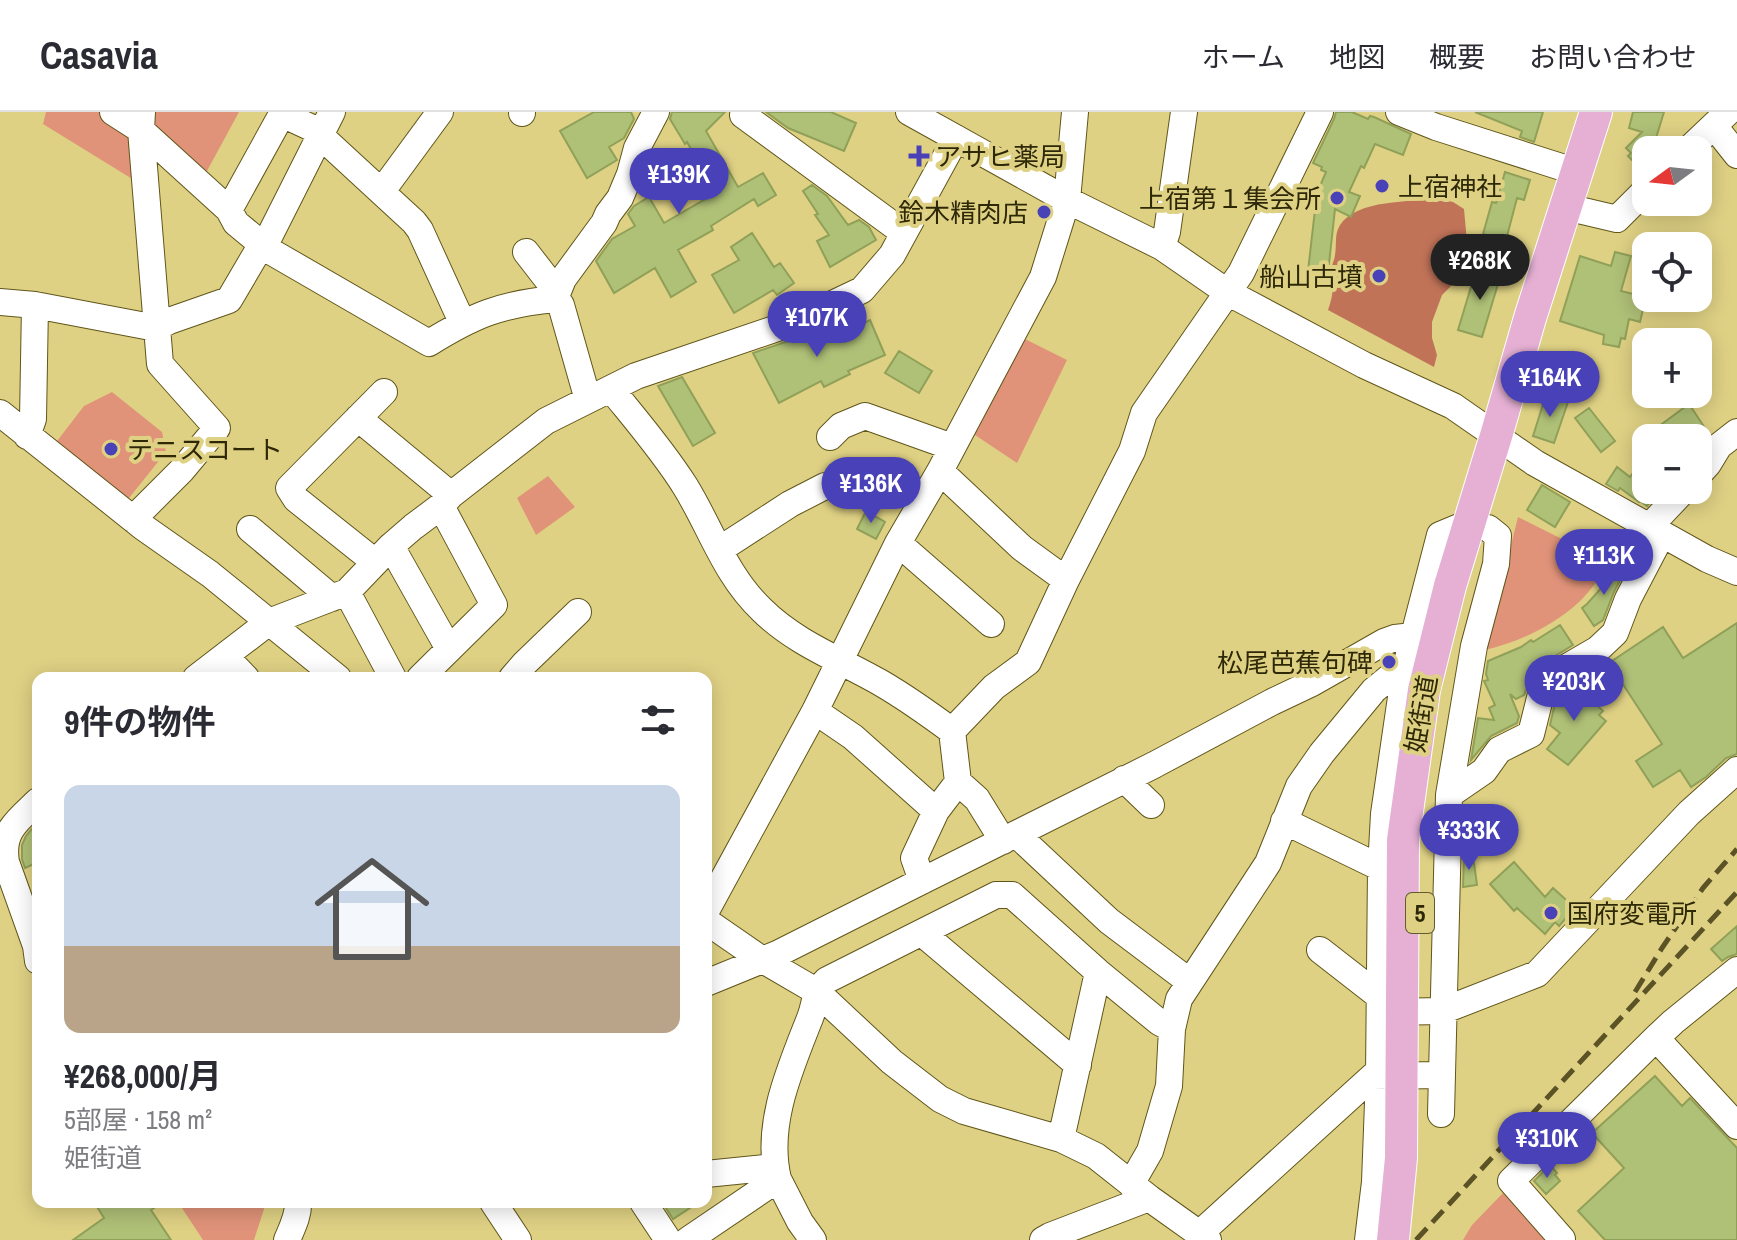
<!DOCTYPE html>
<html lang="ja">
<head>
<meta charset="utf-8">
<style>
  :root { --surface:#fff; --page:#f7f7f7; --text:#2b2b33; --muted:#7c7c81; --line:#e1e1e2; --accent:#4941b7 }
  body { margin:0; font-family:"Archivo Narrow","Noto Sans JP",sans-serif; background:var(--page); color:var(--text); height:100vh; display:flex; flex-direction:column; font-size:30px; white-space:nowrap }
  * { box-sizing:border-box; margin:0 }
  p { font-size:26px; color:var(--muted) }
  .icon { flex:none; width:44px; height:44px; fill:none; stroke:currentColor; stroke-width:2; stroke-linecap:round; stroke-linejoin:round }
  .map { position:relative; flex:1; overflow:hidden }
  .details { position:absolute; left:32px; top:560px; width:680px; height:536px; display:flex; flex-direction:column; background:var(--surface); border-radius:16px; box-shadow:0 4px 20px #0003 }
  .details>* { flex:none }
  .needle { width:52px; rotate:255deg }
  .controls { position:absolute; left:1632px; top:24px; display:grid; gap:16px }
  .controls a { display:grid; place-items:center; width:80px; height:80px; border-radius:16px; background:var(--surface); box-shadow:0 4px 20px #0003; font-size:40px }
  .price { position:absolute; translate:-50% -68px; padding:0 18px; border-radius:28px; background:var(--accent); color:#fff; font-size:26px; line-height:52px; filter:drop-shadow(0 2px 4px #0008) }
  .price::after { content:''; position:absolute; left:50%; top:48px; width:24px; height:18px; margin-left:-12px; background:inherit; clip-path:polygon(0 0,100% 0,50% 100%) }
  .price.active { background:#222; color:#fff }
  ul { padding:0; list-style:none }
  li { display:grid; align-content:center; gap:16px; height:424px; padding:0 32px }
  li span { display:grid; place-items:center; height:248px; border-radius:16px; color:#555 }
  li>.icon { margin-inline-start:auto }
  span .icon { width:144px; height:144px; fill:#fffc; stroke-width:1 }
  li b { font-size:34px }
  h2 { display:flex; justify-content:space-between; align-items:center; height:96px; padding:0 32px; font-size:34px }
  header { display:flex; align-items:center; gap:48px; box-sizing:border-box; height:112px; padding:0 40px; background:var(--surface); border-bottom:2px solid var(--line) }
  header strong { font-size:38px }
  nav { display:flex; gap:44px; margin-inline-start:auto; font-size:28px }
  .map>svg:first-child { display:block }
  .green { fill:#e09379 }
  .forest { fill:#c17358 }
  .building { fill:#afc077; stroke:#90a058; stroke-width:2 }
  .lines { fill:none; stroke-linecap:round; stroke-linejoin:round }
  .minor-casing { stroke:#60561a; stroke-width:28 }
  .major-casing { stroke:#fff; stroke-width:34 }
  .minor { stroke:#fff; stroke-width:26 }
  .major { stroke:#e5b0d4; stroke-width:32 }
  .rail { stroke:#5b5326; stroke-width:5; stroke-dasharray:16 8; stroke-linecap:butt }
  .major-bridge-casing { stroke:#fff; stroke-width:34; stroke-linecap:butt }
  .major-bridge { stroke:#e5b0d4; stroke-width:32 }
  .poi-dot { fill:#4941b7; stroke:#dfd184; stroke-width:3 }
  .labels { text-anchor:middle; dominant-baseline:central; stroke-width:8; stroke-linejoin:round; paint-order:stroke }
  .shield { fill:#dfd184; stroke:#635b2c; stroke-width:2 }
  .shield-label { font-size:24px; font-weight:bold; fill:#2e2807 }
  .poi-label { font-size:26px; fill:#2e2807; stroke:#dfd184; text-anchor:start }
  .street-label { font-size:26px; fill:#2e2807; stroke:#dfd184 }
</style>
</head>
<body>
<header>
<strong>Casavia</strong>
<nav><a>ホーム</a><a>地図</a><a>概要</a><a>お問い合わせ</a></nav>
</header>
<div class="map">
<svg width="1737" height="1128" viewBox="0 0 1737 1128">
  <rect width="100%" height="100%" fill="#dfd184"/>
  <path class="green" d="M46 0H107L133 17 142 73 43 12Z
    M148 0H239L201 70 148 18Z
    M1019 224 1067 248 1017 351 969 319Z
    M112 280 162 320 166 340 125 391 54 333 84 294Z
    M548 364 575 395 536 423 517 386Z
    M1518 405 1610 451C1600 464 1591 479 1579 490 1553 514 1519 530 1485 538Z
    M1503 1081 1546 1128H1463L1472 1113Z
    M178 1090H262L264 1097 254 1128H203Z"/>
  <path class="forest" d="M1439 87 1453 90 1464 97 1468 141 1462 159 1451 174 1442 183 1432 210V226L1437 243 1434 255 1328 198C1331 190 1333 181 1333 173 1333 167 1330 161 1332 155 1332 151 1335 147 1335 143 1337 132 1334 123 1340 113 1357 87 1411 90 1439 87Z"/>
  <path class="building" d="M594 0H631L634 7 624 26 609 35 617 48 587 66 560 19Z
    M672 0H725L706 19 738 75 763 61 776 83 758 94 754 87 711 114 713 118 678 138 696 170 671 185 655 156 614 181 596 149 612 127 635 114 628 102 634 94 649 85 664 111 712 83 710 79 713 76 687 30 685 32 670 7Z
    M766 0H831L856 11 844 39 788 16Z
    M1336 0H1352L1368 7 1370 4 1374 5 1411 22 1403 43 1375 32 1364 56 1361 54 1349 80 1360 84 1351 105 1335 97 1328 161 1308 159 1316 89 1314 88 1326 60 1321 58 1322 55 1313 51 1334 7Z
    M1475 0H1543L1534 30 1520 25 1522 19Z
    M1633 0H1664L1656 26 1660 30 1652 38H1646V57L1642 52 1639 55 1628 44 1631 41 1626 36 1642 20 1629 16Z
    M1505 60 1530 68 1524 88 1517 86 1506 128 1483 122 1492 90 1496 91Z
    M812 73 827 84 848 113 859 108 869 115 876 128 830 155 817 129 829 123 815 103 818 102 803 79Z
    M752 121 774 155 780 151 794 171 777 183 773 178 734 201 712 163 739 148 731 135Z
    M1615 140 1631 144 1621 179 1646 185 1640 210 1629 207 1625 227 1621 226 1619 235 1603 232 1604 223 1560 209 1580 144 1611 154Z
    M1477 155 1501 162 1482 225 1458 218Z
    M870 208 885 243 848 259 850 262 824 275 821 269 779 291 753 241 800 225 824 214 831 226Z
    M899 239 932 259 919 281 885 261Z
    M682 265 715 321 693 334 658 274Z
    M1546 283 1568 290 1554 331 1533 324Z
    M1689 292 1709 322 1705 326H1643Z
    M1589 296 1615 329 1601 340 1575 306Z
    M1646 343V378H1659L1647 394 1640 389 1639 390 1620 376 1618 379 1606 372 1617 355 1630 365Z
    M1542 373 1570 390 1555 415 1527 398Z
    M866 399 885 410 876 427 857 417Z
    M1630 444 1632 445 1614 480 1603 508 1594 514 1582 496 1587 492Z
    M1737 511V642L1726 646 1706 665 1691 675 1680 658 1653 675 1636 649 1662 632 1609 551 1663 515 1683 546Z
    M1560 513 1573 533 1555 544 1529 571 1524 583 1516 587 1510 582 1519 604 1517 611 1491 624 1471 648 1478 606 1494 608 1489 596 1495 593 1484 569 1488 568 1486 562 1488 549 1521 535 1531 528 1533 530Z
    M1574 571 1603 599 1599 603 1606 609 1568 653 1547 637 1560 621 1550 613 1555 591Z
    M35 713 38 719V750L25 756 22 747V733L26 724Z
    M1470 741 1472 751H1474L1477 773 1463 775 1464 742Z
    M1514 750 1545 785 1553 776 1575 796 1559 814 1555 810 1545 822 1517 796 1514 799 1490 772Z
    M1737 814V842L1728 845 1722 849 1711 837Z
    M1655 964 1682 994 1690 986 1737 1036V1128H1605L1578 1099 1624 1056 1592 1021Z
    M1550 1053 1557 1061 1555 1063 1560 1069 1546 1082 1534 1069Z
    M94 1090H163L151 1098 171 1128H73L104 1106Z
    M662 1090H699L673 1107Z"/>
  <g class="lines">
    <defs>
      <path id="minor" d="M113 0 141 18 229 98
        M522 0V1
        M745 0 743 3 904 121
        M909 0 1067 88 1162 135 1227 180 1364 253 1453 294 1535 351 1707 447 1737 460
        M1399 0 1436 15 1577 60
        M1714 14 1737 43
        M1688 38 1728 0
        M382 79 440 0
        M1566 95 1617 107 1646 78
        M1162 135 1167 120 1184 0
        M526 140 557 180
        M555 187 563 167 604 111 608 102 620 86 630 62 637 36 656 0
        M0 190 35 193
        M462 210 420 118 414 110 312 16 282 2 229 98 236 111 270 139 429 231C474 203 501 192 555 187L561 193 588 288
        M611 277C636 308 663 339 685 374 711 416 725 463 762 498 795 531 841 548 881 571 905 585 929 602 952 619L958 670 936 699 914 746 922 769
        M0 301 143 415 210 462 338 566
        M358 306 451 383
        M27 324 33 307 35 193 156 216 169 209 229 188 256 142 269 125 332 0
        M830 325 841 314 865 304 952 335
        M940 359 1022 436 1066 468
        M1698 363 1708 352 1719 334 1737 320
        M133 407 182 358 217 316 160 252 141 18 142 0
        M1649 415 1684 378
        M250 417 332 486
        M898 431 991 512
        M391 434 449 537
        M719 438 790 392 825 374
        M375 450 296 387 289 376 384 280
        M347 480 393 566
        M225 544 246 566
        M196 566 269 510 347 480 391 434 413 415 441 394 451 383 546 309 636 264 795 210 862 178 892 143 956 26
        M420 566 494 493 441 394
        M512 566 525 551 578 500
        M815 599 853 625 936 699
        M952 619 994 575 1028 550 1066 468 1132 339 1144 301 1241 161 1320 0
        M1124 667 1151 693
        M958 670 977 687 1003 729
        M1449 683 1484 659 1499 638 1531 622 1541 582 1567 555 1598 537 1615 521 1628 487 1662 422
        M38 689C17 709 1 719 6 750L36 834 38 849
        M1284 709 1381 756
        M1016 722 1109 809 1190 870
        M706 799 815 599 898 431 940 359 1043 165 1067 88 1075 0
        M706 809 761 847 816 879 892 950 940 987 964 999 1061 1027 1096 1044 1149 1086 1208 1128
        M922 821 1078 953
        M1320 838 1379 884
        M1737 858 1673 910 1656 926 1737 1014
        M706 871 777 842 922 769 1154 653 1272 590 1312 571 1384 530 1395 526 1413 524
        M1385 900 1442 899 1537 862 1689 701 1737 658
        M1441 1002 1449 683 1474 534 1496 452 1498 424 1488 416
        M1061 1027 1098 860
        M706 1062 775 1055
        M778 1067C765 1012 790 957 810 906 817 888 812 883 827 868L996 783H1012L1098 860 1159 910 1172 917
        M1131 1072 1150 1039 1169 974 1172 917 1179 887 1268 751 1299 674 1322 641 1374 578 1390 565 1405 558
        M493 1090 518 1128
        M643 1090 668 1128
        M1198 1123 1373 964 1441 963
        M287 1128C292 1116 299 1103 298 1090
        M688 1128 778 1067 800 1110 813 1128
        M1043 1128 1050 1124 1149 1086
        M1368 1128 1375 1070 1379 964 1381 756 1384 702 1405 558 1440 423 1469 411
        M1560 1128 1562 1127 1511 1069 1656 926"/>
      <path id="major" d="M1450 474 1496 324 1530 206 1596 0"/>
    </defs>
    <use href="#minor" class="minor-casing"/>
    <use href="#major" class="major-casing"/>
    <use href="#minor" class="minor"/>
    <use href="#major" class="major"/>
    <path class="rail" d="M1635 880 1662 836 1703 776 1737 737
      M1416 1128 1737 780"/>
    <defs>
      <path id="major-bridge" d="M1393 1128 1401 1046 1403 728 1424 578 1450 474"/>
    </defs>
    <use href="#major-bridge" class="major-bridge-casing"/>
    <use href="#major-bridge" class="major-bridge"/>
  </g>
  <g class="poi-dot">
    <path d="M915 32h8v8h8v8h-8v8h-8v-8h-8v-8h8z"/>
    <circle cx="1382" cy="74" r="8"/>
    <circle cx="1337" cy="86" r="8"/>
    <circle cx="1044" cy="100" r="8"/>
    <circle cx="1379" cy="164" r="8"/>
    <circle cx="111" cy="337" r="8"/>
    <circle cx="1389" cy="550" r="8"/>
    <circle cx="1551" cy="801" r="8"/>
  </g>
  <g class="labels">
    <rect class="shield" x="1406" y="781" width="28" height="40" rx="6"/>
    <g class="shield-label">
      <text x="1420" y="801">5</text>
    </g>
    <g class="poi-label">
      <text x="935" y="44">アサヒ薬局</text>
      <text x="1398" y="74">上宿神社</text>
      <text x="1321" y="86" text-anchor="end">上宿第１集会所</text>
      <text x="1028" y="100" text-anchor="end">鈴木精肉店</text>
      <text x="1363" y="164" text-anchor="end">船山古墳</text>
      <text x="127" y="337">テニスコート</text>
      <text x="1373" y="550" text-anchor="end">松尾芭蕉句碑</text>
      <text x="1567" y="801">国府変電所</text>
    </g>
    <g class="street-label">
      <text transform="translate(1421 602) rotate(-80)">姫街道</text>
    </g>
  </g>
</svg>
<div class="controls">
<a><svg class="needle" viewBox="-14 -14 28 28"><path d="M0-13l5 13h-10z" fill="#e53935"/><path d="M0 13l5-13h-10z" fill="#7c7c81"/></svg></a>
<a><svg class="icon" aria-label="locate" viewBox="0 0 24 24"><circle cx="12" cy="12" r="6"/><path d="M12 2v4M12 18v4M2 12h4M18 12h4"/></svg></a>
<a>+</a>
<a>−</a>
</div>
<b class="price" style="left:679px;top:104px">¥139K</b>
<b class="price active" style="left:1480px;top:190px">¥268K</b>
<b class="price" style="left:817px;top:247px">¥107K</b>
<b class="price" style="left:1550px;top:307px">¥164K</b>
<b class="price" style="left:871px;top:413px">¥136K</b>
<b class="price" style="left:1604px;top:485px">¥113K</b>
<b class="price" style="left:1574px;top:611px">¥203K</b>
<b class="price" style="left:1469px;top:760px">¥333K</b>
<b class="price" style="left:1547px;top:1068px">¥310K</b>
<section class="details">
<h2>9件の物件<svg class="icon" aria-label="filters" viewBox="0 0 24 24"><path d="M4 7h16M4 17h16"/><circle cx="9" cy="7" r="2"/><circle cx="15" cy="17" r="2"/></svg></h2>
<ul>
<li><span style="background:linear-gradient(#c9d6e8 65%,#b9a48a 0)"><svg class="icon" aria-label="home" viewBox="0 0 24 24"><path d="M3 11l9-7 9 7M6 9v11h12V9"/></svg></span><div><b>¥268,000/月</b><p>5部屋 · 158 m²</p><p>姫街道</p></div></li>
</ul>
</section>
</div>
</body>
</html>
